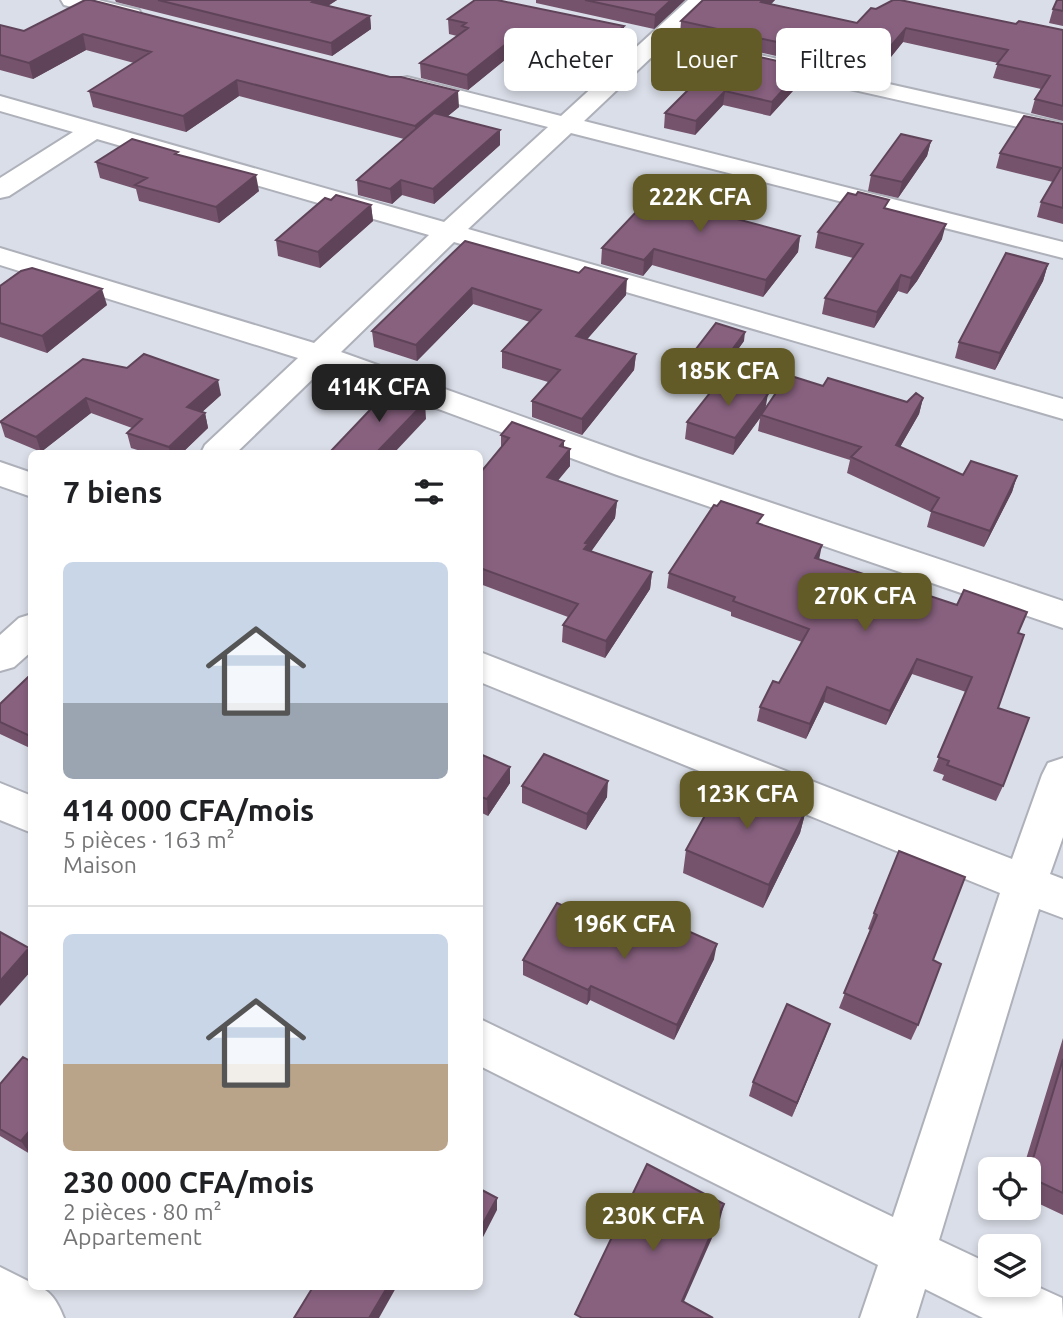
<!DOCTYPE html>
<html lang="fr">
<head>
<meta charset="utf-8">
<style>
  :root { --surface:#fff; --page:#f2f2f2; --text:#202124; --muted:#757577; --line:#e0e0e0; --accent:#625b27 }
  body { margin:0; font-family:Ubuntu,sans-serif; background:var(--page); color:var(--text); height:100vh; display:flex; flex-direction:column; font-size:26px; white-space:nowrap }
  * { box-sizing:border-box; margin:0 }
  p { font-size:23px; color:var(--muted) }
  .icon { flex:none; width:38px; height:38px; fill:none; stroke:currentColor; stroke-width:2; stroke-linecap:round; stroke-linejoin:round }
  .map { position:relative; flex:1; overflow:hidden }
  .side { position:absolute; left:28px; top:450px; width:455px; height:840px; display:flex; flex-direction:column; background:var(--surface); border-radius:10px; box-shadow:0 4px 10px #0003 }
  .side>* { flex:none }
  .top-card { position:absolute; left:504px; top:28px; width:453px; height:63px; display:flex; gap:14px }
  .fabs { position:absolute; left:978px; top:1157px; display:grid; gap:14px }
  .fabs a { display:grid; place-items:center; width:63px; height:63px; border-radius:10px; background:var(--surface); box-shadow:0 4px 10px #0003; font-size:35px }
  .price { position:absolute; translate:-50% -60px; padding:0 16px; border-radius:14px; background:var(--accent); color:#fff; font-size:23px; line-height:46px; filter:drop-shadow(0 2px 4px #0008) }
  .price::after { content:''; position:absolute; left:50%; top:42px; width:21px; height:16px; margin-left:-10px; background:inherit; clip-path:polygon(0 0,100% 0,50% 100%) }
  .price.active { background:#222; color:#fff }
  ul { padding:0; list-style:none }
  li { display:grid; align-content:center; gap:14px; height:371px; padding:0 35px }
  li+li { border-top:2px solid var(--line) }
  li span { display:grid; place-items:center; height:217px; border-radius:10px; color:#555 }
  li>.icon { margin-inline-start:auto }
  span .icon { width:126px; height:126px; fill:#fffc; stroke-width:1 }
  li b { font-size:30px }
  h2 { display:flex; justify-content:space-between; align-items:center; height:84px; padding:0 35px; font-size:30px }
  .tag { padding:0 24px; border-radius:10px; background:var(--surface); box-shadow:0 4px 10px #0003; font-size:24px; line-height:63px }
  .tag.active { background:var(--accent); color:#fff }
  .map>svg:first-child { display:block }
  .lines { fill:none; stroke-linecap:round; stroke-linejoin:round }
  .street-casing { stroke:#aeb1ba; stroke-width:4 }
  .street { fill:#fff; fill-rule:evenodd }
  .wall { fill:#75536d }
  .shaded-wall { fill:#5f4459 }
  .building { fill:#88617f; stroke:#5f4459; stroke-width:2 }
</style>
</head>
<body>
<div class="map">
<svg width="1063" height="1318" viewBox="0 0 1063 1318">
  <rect width="100%" height="100%" fill="#dadee8"/>
  <g class="lines">
    <defs>
      <path id="street" d="M61 0H98L139 10 142 15 139 20 131 22 64 5Z
        M688 0H712L584 121 1063 242V258L571 133 468 229 1063 399V419L454 242 341 352 641 459 1063 601V628L617 475 325 367 236 453H201L205 445 298 358 0 265V248L314 343 429 235 97 139 9 196 0 198V178L73 132 0 111V96L444 222 548 127 399 89 395 84 399 79 407 77 561 116Z
        M751 53 1063 123V137L743 65 739 60 743 55Z
        M0 462 32 473V497L0 486Z
        M32 614V651L14 667 0 671V635L19 618Z
        M480 652 1012 859 1042 775 1048 763 1063 758V837L1050 874 1063 879V918L1039 909 939 1240 990 1264V1284L1029 1283 1062 1298 1063 1318H983L925 1289 916 1318H860L878 1265 480 1066V1019L893 1217 1000 893 480 682Z
        M0 783 32 796V833L0 820Z
        M0 1267 32 1283V1286C50 1287 58 1303 64 1318H0Z"/>
    </defs>
    <use href="#street" class="street-casing"/>
    <use href="#street" class="street"/>
  </g>
  <path class="wall" d="M85 0 459 107 448 116 500 145 434 204 402 195 392 204 358 195 357 180 404 139 239 96 186 132 93 107 89 91 134 63 86 50 33 79 0 70V25L24 31Z
    M115 0H337L328 6 370 16 371 29 332 56 116 2Z
    M536 0H685L654 29 536 3Z
    M703 0H775L771 4 857 23 1016 24 1063 30V121L1031 113 1035 99 1041 89 993 78 998 63 903 42 882 68 837 58 832 63 820 61 816 65 680 34 681 21Z
    M1063 0V26L1049 23 1053 9Z
    M448 19 624 26V41L587 73 511 55 468 90 421 78 420 63 457 36 449 34Z
    M804 67 802 81 770 116 723 105 695 135 664 128 665 113 687 91 656 84 657 70Z
    M1063 124V224L1037 217 1041 202 1053 182 996 168 1000 153Z
    M931 141 927 156 898 198 868 191 871 175Z
    M178 155 259 191 219 223 139 201 136 189 100 178 96 162Z
    M331 200 371 205 373 221 320 268 278 256 276 240Z
    M698 200 692 207 800 236 798 252 763 297 652 265 643 276 601 264 602 248Z
    M887 209 942 239 917 281 907 294 898 291 874 328 822 314 825 298 853 258 815 248 818 232Z
    M465 241 626 295 587 339 636 354 634 370 582 435 532 417V401L548 382 502 368V351L530 322 473 304 417 361 374 347 372 331Z
    M1048 264 1043 281 995 370 955 358 959 342Z
    M0 286 107 305 47 353 0 337Z
    M744 341 712 385 682 375 683 366Z
    M83 359 221 395 202 412 205 413 208 428 182 453H147L131 448 127 433 132 428 91 413 41 452 5 437 0 421Z
    M823 386 907 402 923 398 919 414 900 447 963 475 1017 476 1012 492 984 547 927 527 931 512 847 473 850 460 758 431 760 418 733 455 685 439 687 422 766 408Z
    M501 435 564 441V447L570 449V466L557 480 617 501 615 518 591 551 652 572 650 589 605 658 562 642 563 625 568 617 480 584V473L501 447Z
    M761 524 819 559 1019 633 998 708 1003 786 996 801 942 780 944 775 933 771 966 692 912 674 886 725 824 702 806 739 757 721 760 707 779 683 802 642 731 616V612L667 588 669 573Z
    M32 678V749L0 734V704Z
    M480 754 510 767V783L488 816 482 813 480 817Z
    M522 786 607 797 586 830 522 803Z
    M806 810 800 833 763 908 683 873 686 850Z
    M899 851 933 960 918 1025 911 1040 839 1008 870 930 868 929 874 913Z
    M643 943 714 959 674 1040 590 1000 587 1005 523 975V960Z
    M830 1024 792 1117 749 1096 753 1082Z
    M1063 1038V1215L1029 1199V1169H1023Z
    M32 1062V1153L30 1154 0 1136V1084Z"/>
  <path class="shaded-wall" d="M315 0H337L313 15 312 2Z
    M671 0H685L654 29 655 15Z
    M763 0H775L759 16 761 2Z
    M370 16 371 29 332 56 331 43Z
    M624 26V41L587 73V58Z
    M906 28 903 42 882 68 884 54Z
    M83 34 86 50 33 79 29 63Z
    M511 40V55L468 90 467 75Z
    M839 44 837 58 832 63 834 50Z
    M822 47 820 61 816 65 818 51Z
    M804 67 802 81 770 116 772 102Z
    M237 80 239 96 186 132 183 116Z
    M458 91 459 107 416 142 415 126Z
    M725 91 723 105 695 135 696 121Z
    M500 130V145L434 204 433 189Z
    M931 141 927 156 898 198 902 182Z
    M256 175 259 191 219 223 216 207Z
    M401 180 402 195 392 204 390 189Z
    M700 184 698 200 679 221 681 204Z
    M371 205 373 221 320 268 318 252Z
    M946 224 942 239 917 281 907 294 911 278Z
    M800 236 798 252 763 297 766 280Z
    M654 249 652 265 643 276 644 260Z
    M1048 264 1043 281 995 370 1000 353Z
    M901 275 898 291 874 328 877 312Z
    M627 279 626 295 576 352V336Z
    M472 288 473 304 417 361 416 345Z
    M102 289 107 305 47 353 42 336Z
    M745 332 744 341 712 385 713 376Z
    M636 354 634 370 582 435V419Z
    M218 380 221 395 191 422 187 407Z
    M768 394 765 411 761 415 760 418 733 455 735 438Z
    M86 398 91 413 41 452 36 437Z
    M923 398 919 414 892 461 896 445Z
    M425 402 426 419 394 453H376Z
    M205 413 208 428 182 453H170L169 447Z
    M564 441 563 457 570 449V466L547 494V477L560 446Z
    M1017 476 1012 492 984 547 990 531Z
    M617 501 615 518 588 556 584 565 585 543Z
    M822 545 819 560 815 558Z
    M652 572 650 589 605 658 606 641Z
    M917 659 912 674 886 725 890 711Z
    M827 687 824 702 806 739 810 724Z
    M510 767V783L488 816 487 799Z
    M608 781 607 797 586 830 587 814Z
    M481 797 482 813 480 817V800Z
    M806 810 800 833 763 908 769 885Z
    M717 944 714 959 674 1040 677 1025Z
    M29 948 32 952V970L0 1006V981Z
    M591 986 590 1000 587 1005 588 990Z
    M830 1024 825 1038 792 1117 797 1103Z
    M32 1128V1153L30 1154 21 1141Z
    M497 1198V1210L480 1243V1229Z
    M724 1204 720 1220 678 1315 682 1301Z
    M388 1286H397L379 1318H369Z"/>
  <path class="building" d="M85 0H91L390 77H401L458 91 415 126 237 80 183 116 89 91 151 52 83 34 29 63 0 55V25L24 31Z
    M158 0H315L312 2 370 16 331 43Z
    M475 0H497L624 26 587 58 511 40 467 75 420 63 468 28 462 26 466 23 448 19Z
    M585 0H671L655 15Z
    M703 0H763L761 2 857 23 871 8 876 9 893 0H900L1016 24 1019 21 1063 30V106L1035 99 1050 76 997 64 1008 50 906 28 884 54 839 44 834 50 822 47 818 51 681 21Z
    M1057 0H1063V11L1053 9Z
    M688 41 804 67 772 102 725 91 696 121 665 113 699 79 657 70Z
    M434 113 500 130 433 189 401 180 390 189 357 180Z
    M1024 116 1063 124V208L1041 202 1061 168 1000 153Z
    M901 134 931 141 902 182 871 175Z
    M132 139 178 152 175 154 256 175 216 207 135 185 147 178 96 162Z
    M670 176 700 184 681 204 800 236 766 280 654 249 644 260 602 248Z
    M858 192 889 200 884 208 946 224 920 265 911 278 901 275 877 312 825 298 863 244 818 232 848 193 856 195Z
    M336 195 371 205 318 252 276 240 325 198 331 200Z
    M465 241 579 273 585 267 627 279 576 336 636 354 582 419 532 401 560 370 502 351 541 310 472 288 416 345 372 331Z
    M1006 253 1048 264 1000 353 959 342Z
    M32 268 102 289 42 336 0 323V286L21 271Z
    M716 323 745 332 713 376 683 366Z
    M144 354 218 380 187 407 205 413 169 447 127 433 142 419 86 398 36 437 0 422 83 359 127 368Z
    M788 375 823 386 828 378 907 402 916 393 923 398 896 445 963 475 971 461 1017 476 990 531 931 511 939 498 851 457 861 447 761 415Z
    M721 379 768 394 735 438 687 422Z
    M389 390 425 402 376 453H329Z
    M512 422 564 441 560 446 570 449 547 477 617 501 585 543 588 544 584 549 652 572 606 641 563 625 578 604 480 568V473L509 438 501 435Z
    M721 501 763 515 757 523 822 545 815 558 957 605 964 590 1027 612 1018 633 1024 635 998 708 1029 718 1003 786 947 765 949 761 938 757 972 677 917 659 890 711 827 687 810 724 760 707 773 681 779 683 809 629 733 601 735 597 669 573 714 505 717 506Z
    M28 677 32 678V737L0 722V704Z
    M480 754 510 767 487 799 481 797 480 800Z
    M544 754 608 781 587 814 522 786Z
    M726 777 806 810 769 885 686 850Z
    M899 851 965 877 933 960 941 964 918 1025 844 993 877 915 874 913Z
    M557 903 643 943 657 917 717 944 677 1025 591 986 588 990 523 960Z
    M0 932 29 948 0 981Z
    M787 1004 830 1024 797 1103 753 1082Z
    M23 1057 32 1062V1128L21 1141 0 1129V1084Z
    M1063 1059V1193L1029 1177V1172Z
    M647 1164 724 1204 682 1301 713 1318H582L575 1314Z
    M480 1189 497 1198 480 1229Z
    M312 1286H388L369 1318H294L313 1287Z"/>
</svg>
<div class="fabs">
<a><svg class="icon" aria-label="locate" viewBox="0 0 24 24"><circle cx="12" cy="12" r="6"/><path d="M12 2v4M12 18v4M2 12h4M18 12h4"/></svg></a>
<a><svg class="icon" aria-label="layers" viewBox="0 0 24 24"><path d="M12 4l9 5-9 5-9-5zM3 14l9 5 9-5"/></svg></a>
</div>
<b class="price" style="left:700px;top:234px">222K CFA</b>
<b class="price" style="left:728px;top:408px">185K CFA</b>
<b class="price active" style="left:379px;top:424px">414K CFA</b>
<b class="price" style="left:865px;top:633px">270K CFA</b>
<b class="price" style="left:747px;top:831px">123K CFA</b>
<b class="price" style="left:624px;top:961px">196K CFA</b>
<b class="price" style="left:653px;top:1253px">230K CFA</b>
<div class="top-card">
<a class="tag">Acheter</a>
<a class="tag active">Louer</a>
<a class="tag">Filtres</a>
</div>
<section class="side">
<h2>7 biens<svg class="icon" aria-label="filters" viewBox="0 0 24 24"><path d="M4 7h16M4 17h16"/><circle cx="9" cy="7" r="2"/><circle cx="15" cy="17" r="2"/></svg></h2>
<ul>
<li><span style="background:linear-gradient(#c9d6e8 65%,#9aa5b1 0)"><svg class="icon" aria-label="home" viewBox="0 0 24 24"><path d="M3 11l9-7 9 7M6 9v11h12V9"/></svg></span><div><b>414 000 CFA/mois</b><p>5 pièces · 163 m²</p><p>Maison</p></div></li>
<li><span style="background:linear-gradient(#c9d6e8 60%,#b9a48a 0)"><svg class="icon" aria-label="home" viewBox="0 0 24 24"><path d="M3 11l9-7 9 7M6 9v11h12V9"/></svg></span><div><b>230 000 CFA/mois</b><p>2 pièces · 80 m²</p><p>Appartement</p></div></li>
</ul>
</section>
</div>
</body>
</html>
